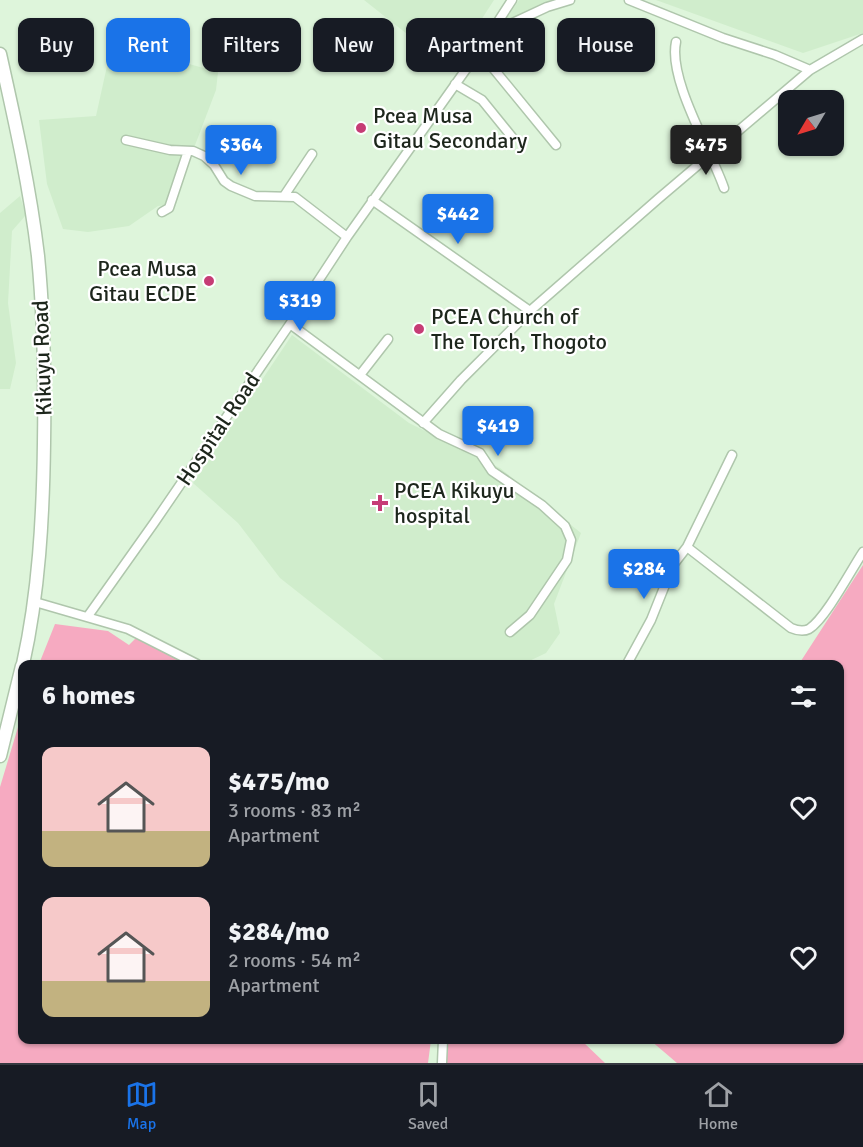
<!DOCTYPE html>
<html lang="en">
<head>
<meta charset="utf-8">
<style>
  :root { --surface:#171b24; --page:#20242c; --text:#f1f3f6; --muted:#9ea1a6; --line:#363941; --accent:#1a73e8 }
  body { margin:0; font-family:Signika,sans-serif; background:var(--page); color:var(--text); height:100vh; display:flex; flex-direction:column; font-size:22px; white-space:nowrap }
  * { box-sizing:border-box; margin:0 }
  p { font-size:20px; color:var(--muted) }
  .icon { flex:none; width:33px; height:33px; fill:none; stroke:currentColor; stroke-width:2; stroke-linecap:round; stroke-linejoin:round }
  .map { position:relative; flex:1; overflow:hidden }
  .details { position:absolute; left:18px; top:660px; width:826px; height:384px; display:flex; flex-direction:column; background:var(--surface); border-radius:12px; box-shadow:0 2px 4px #0004 }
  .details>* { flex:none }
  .top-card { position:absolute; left:18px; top:18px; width:828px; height:54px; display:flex; gap:12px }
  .needle { width:39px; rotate:232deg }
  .controls { position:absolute; left:778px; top:90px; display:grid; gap:12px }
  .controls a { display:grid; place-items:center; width:66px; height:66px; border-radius:12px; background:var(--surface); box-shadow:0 2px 4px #0004; font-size:30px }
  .price { position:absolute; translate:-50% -51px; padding:0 14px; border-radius:6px; background:var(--accent); color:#fff; font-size:20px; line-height:39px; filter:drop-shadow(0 2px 3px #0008) }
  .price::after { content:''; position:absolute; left:50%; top:36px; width:18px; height:14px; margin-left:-9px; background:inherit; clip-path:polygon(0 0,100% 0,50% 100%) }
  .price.current { background:#222; color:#fff }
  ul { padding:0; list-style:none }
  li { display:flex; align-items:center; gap:18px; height:150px; padding:0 24px }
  li span { display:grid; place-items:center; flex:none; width:168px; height:120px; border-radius:12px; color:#555 }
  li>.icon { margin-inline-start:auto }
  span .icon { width:72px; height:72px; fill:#fffc; stroke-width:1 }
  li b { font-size:26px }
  h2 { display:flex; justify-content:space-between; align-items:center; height:72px; padding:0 24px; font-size:26px }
  .pill { padding:0 21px; border-radius:12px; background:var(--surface); box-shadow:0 2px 4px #0004; font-size:21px; line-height:54px }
  .pill.current { background:var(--accent); color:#fff }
  .tabs { display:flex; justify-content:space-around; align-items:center; height:84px; border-top:2px solid var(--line); background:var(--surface); font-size:16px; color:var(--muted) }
  .tabs a { display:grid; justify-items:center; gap:3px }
  .tabs .current { color:var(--accent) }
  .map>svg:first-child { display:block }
  .built { fill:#d0edcc }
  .green { fill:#f6aac1 }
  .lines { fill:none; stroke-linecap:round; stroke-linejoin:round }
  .street-casing { stroke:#afc6ac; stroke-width:11 }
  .secondary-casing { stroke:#afc6ac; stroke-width:15 }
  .street { stroke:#fff; stroke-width:8 }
  .secondary { stroke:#fff; stroke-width:12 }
  .poi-dot { fill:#c63c75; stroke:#fff; stroke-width:2 }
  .labels { text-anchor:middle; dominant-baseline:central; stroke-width:4.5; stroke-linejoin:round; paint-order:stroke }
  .poi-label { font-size:22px; fill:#1d261c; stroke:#fff; text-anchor:start }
  .street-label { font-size:22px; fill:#1d261c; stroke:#fff }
</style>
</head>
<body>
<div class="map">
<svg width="863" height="1063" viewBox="0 0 863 1063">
  <rect width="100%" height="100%" fill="#def5db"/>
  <path class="built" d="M364 0H494L450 68Z
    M519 0H563L504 22Z
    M656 0H863V33L803 53Z
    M109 57 171 59 218 72 216 90 189 161 176 204 158 206 129 226 88 232 63 229 47 184 39 120 96 116Z
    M20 196 26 215 12 231 8 303 16 363 10 389H0V213Z
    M292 335 409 423 500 468 581 533 554 604 560 633 546 653 523 664H389L280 578 238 523 193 483Z"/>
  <path class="green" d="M863 565V1063H677L650 1040H840V664H799Z
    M55 624 108 631 129 645 137 637 170 653 186 664H39Z
    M22 714V1040H431L428 1063H0V787Z
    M447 1040H581L605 1063H446Z"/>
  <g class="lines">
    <defs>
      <path id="street" d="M629 0 723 38 775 55 810 70
        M491 33 547 7 570 0
        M676 42C668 80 711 150 724 188
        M479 51 556 145
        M455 84 482 100 512 137
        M126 140 170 150 193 151 204 156 214 165 224 181 231 186 255 196 295 197 347 237
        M284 196 312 154
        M372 200 530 311
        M162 212 169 208 188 151
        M290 324 439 434 480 453 492 471 542 505 565 526 571 540 567 560 530 615 510 632
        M360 375 388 339
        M423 423 461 380 530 311 658 199 810 70 863 39
        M732 455 687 547 791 628C798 631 803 632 809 629 826 618 851 570 863 552
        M35 602 128 629 197 664
        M88 616 154 523 290 324 347 237 479 51 512 0
        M627 664 651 620 673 565 687 547
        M442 1063 443 1040"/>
      <path id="secondary" d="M0 54C15 121 30 188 38 256 44 318 45 380 44 443 43 517 39 592 23 664
        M0 756 22 666"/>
    </defs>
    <use href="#street" class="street-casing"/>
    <use href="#secondary" class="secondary-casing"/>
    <use href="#street" class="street"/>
    <use href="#secondary" class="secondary"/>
  </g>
  <g class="poi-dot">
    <circle cx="361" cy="128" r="6"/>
    <circle cx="209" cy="281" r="6"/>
    <circle cx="419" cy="329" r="6"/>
    <path d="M377 494h6v6h6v6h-6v6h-6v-6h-6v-6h6z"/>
  </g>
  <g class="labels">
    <g class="poi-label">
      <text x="373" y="115">Pcea Musa<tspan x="373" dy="25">Gitau Secondary</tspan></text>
      <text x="197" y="268" text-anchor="end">Pcea Musa<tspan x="197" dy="25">Gitau ECDE</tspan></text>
      <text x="431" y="316">PCEA Church of<tspan x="431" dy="25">The Torch, Thogoto</tspan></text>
      <text x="394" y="490">PCEA Kikuyu<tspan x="394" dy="25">hospital</tspan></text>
    </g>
    <g class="street-label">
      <text transform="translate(42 358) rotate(-92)">Kikuyu Road</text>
      <text transform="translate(218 429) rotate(-56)">Hospital Road</text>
    </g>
  </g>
</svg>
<div class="controls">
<a><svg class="needle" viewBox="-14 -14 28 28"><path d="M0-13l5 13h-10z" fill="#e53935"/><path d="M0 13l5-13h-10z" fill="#9ea1a6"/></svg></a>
</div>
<b class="price" style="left:241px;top:176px">$364</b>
<b class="price current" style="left:706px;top:176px">$475</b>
<b class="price" style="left:458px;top:245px">$442</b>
<b class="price" style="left:300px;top:332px">$319</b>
<b class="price" style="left:498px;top:457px">$419</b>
<b class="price" style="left:644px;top:600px">$284</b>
<div class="top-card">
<a class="pill">Buy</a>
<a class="pill current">Rent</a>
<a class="pill">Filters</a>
<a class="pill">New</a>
<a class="pill">Apartment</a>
<a class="pill">House</a>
</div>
<section class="details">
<h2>6 homes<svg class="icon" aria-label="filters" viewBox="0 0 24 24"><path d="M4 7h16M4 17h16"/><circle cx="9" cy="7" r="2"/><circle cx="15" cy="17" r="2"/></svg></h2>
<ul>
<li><span style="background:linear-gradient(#f6c9c9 70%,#c2b280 0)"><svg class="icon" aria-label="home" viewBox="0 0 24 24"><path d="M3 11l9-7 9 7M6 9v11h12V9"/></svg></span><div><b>$475/mo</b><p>3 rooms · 83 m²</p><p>Apartment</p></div><svg class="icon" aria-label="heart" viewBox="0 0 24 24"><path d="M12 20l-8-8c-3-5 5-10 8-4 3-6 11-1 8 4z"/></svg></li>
<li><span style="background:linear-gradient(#f6c9c9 70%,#c2b280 0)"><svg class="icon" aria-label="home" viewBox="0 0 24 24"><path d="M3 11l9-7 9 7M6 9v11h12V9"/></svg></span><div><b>$284/mo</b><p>2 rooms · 54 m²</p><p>Apartment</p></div><svg class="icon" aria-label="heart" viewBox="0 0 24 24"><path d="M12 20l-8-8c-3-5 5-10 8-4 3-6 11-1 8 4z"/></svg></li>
</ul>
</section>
</div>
<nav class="tabs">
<a class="current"><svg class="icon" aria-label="map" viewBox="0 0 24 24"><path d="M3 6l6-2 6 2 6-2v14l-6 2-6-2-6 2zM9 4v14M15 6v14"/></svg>Map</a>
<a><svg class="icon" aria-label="saved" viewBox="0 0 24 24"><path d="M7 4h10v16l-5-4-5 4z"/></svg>Saved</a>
<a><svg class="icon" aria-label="home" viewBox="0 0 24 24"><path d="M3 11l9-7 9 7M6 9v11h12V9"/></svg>Home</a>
</nav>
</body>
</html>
